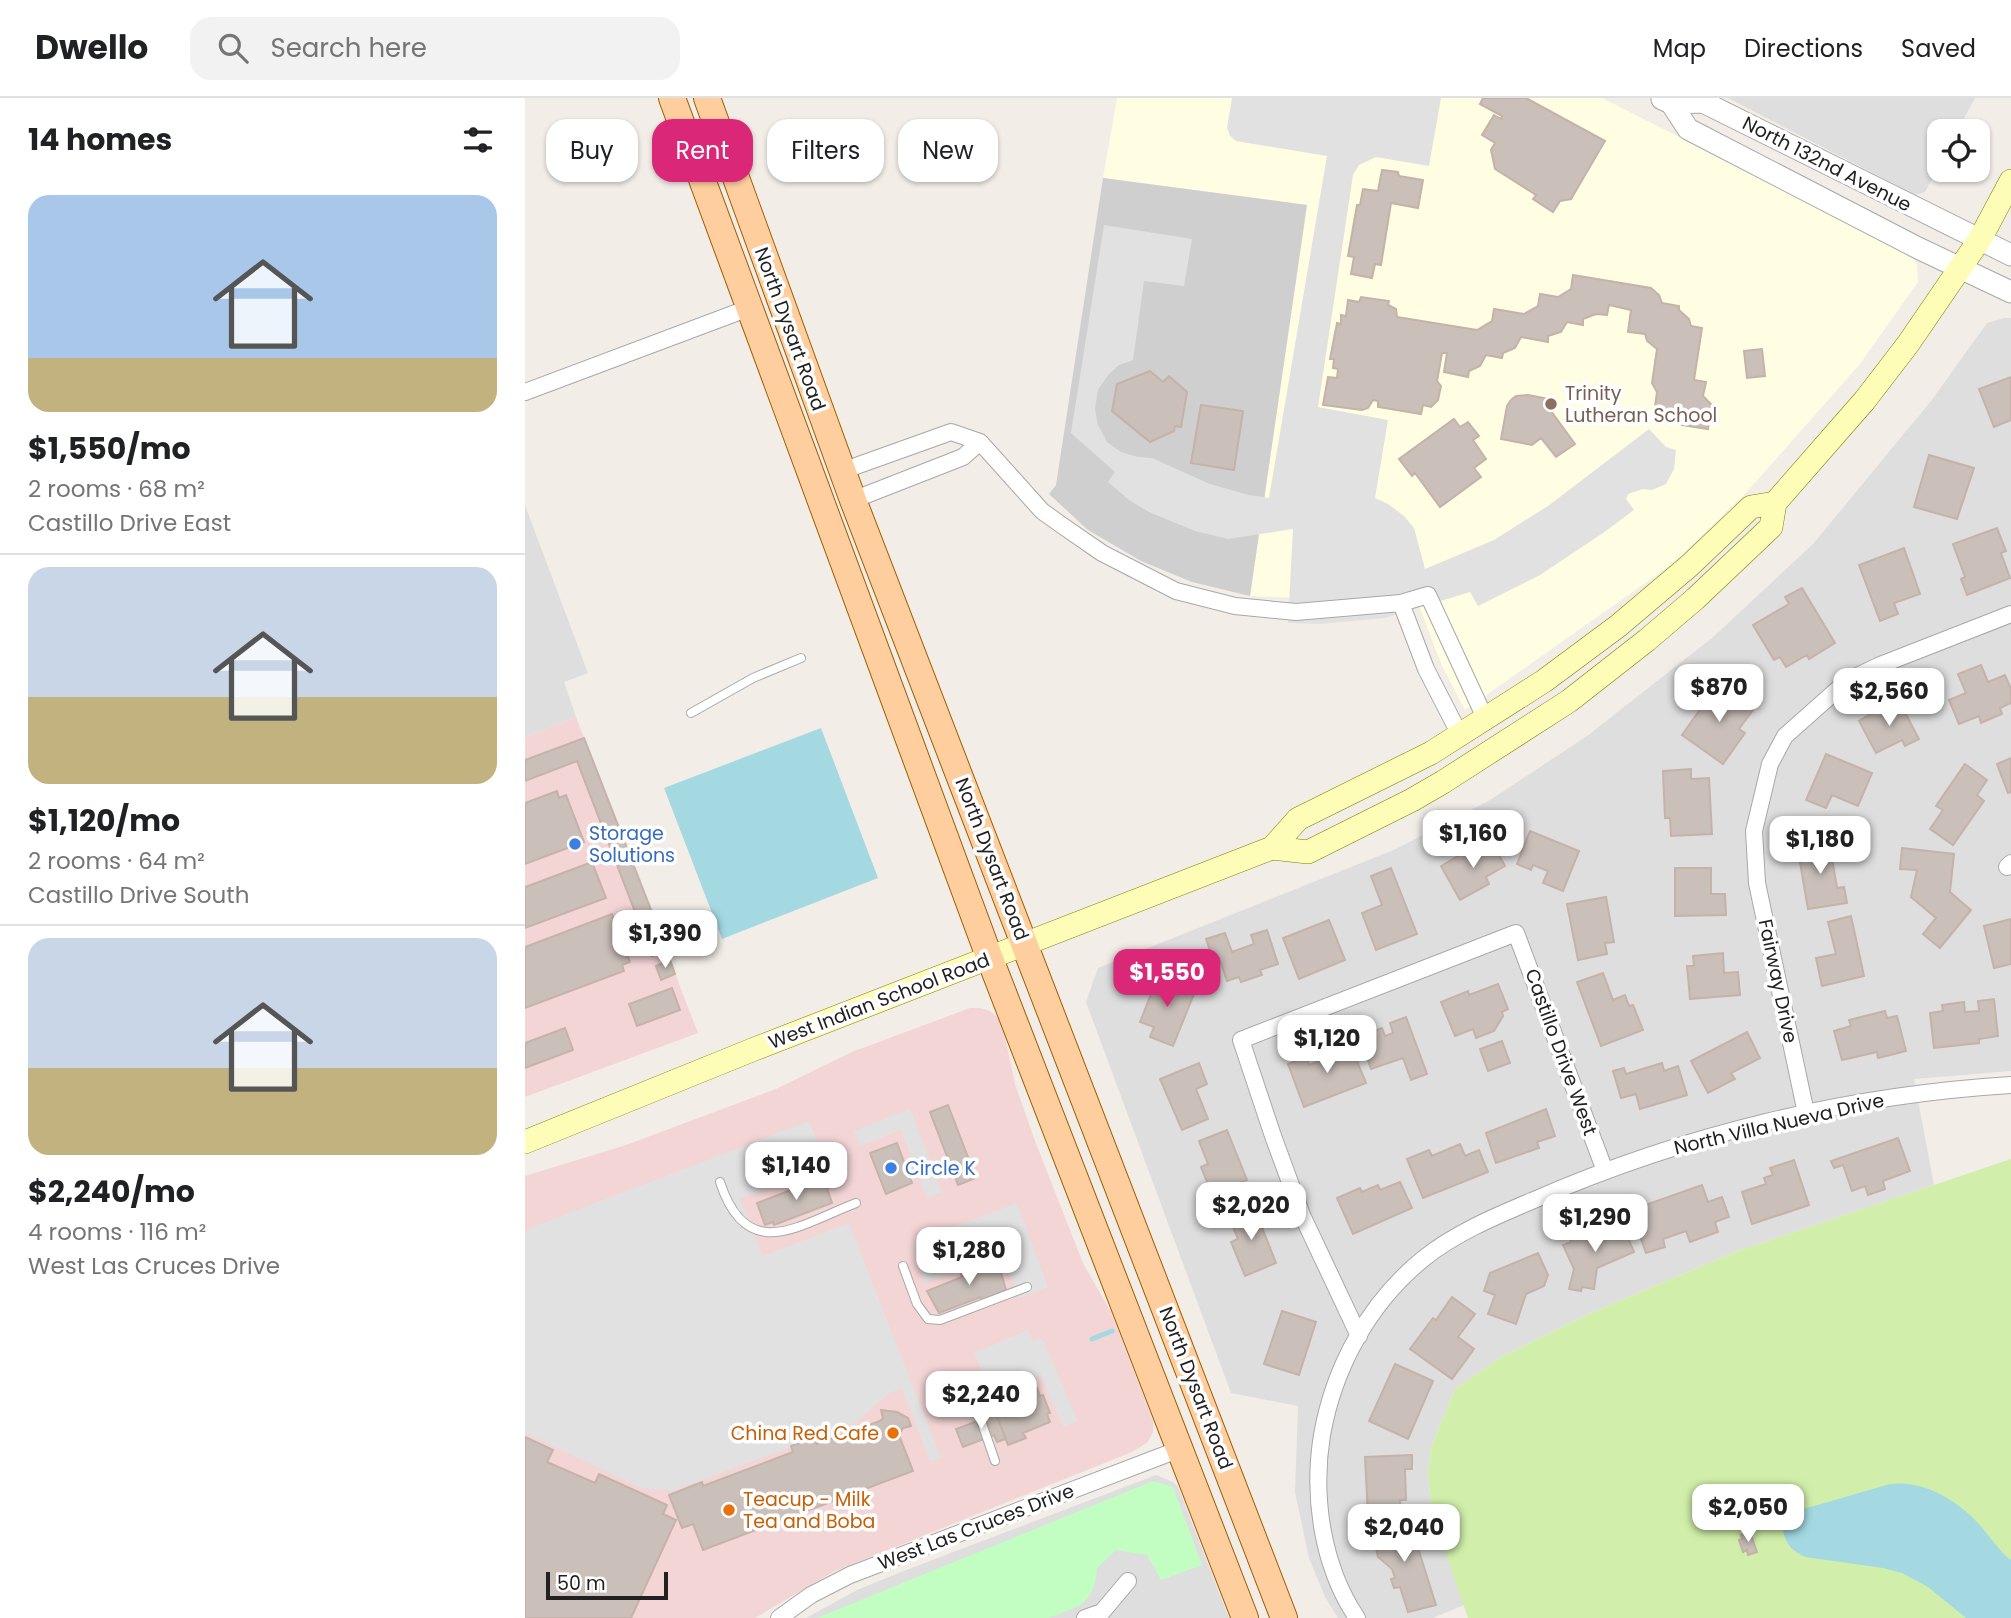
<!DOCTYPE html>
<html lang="en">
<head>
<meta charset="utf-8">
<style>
  :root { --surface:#fff; --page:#f2f2f2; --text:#202124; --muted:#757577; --line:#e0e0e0; --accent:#db2777 }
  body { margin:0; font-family:Poppins,sans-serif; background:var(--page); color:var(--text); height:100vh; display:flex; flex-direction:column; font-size:26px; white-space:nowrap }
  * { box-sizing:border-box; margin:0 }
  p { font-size:23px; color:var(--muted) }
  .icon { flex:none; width:38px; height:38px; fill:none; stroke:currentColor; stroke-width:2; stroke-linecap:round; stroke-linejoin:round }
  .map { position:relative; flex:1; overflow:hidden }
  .details { display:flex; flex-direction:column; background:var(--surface); width:525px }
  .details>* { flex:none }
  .guide { position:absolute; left:21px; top:21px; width:665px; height:63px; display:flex; gap:14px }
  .tools { position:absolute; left:1402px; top:21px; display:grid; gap:14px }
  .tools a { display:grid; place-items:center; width:63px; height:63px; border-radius:14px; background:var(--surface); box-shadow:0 2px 5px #0004; font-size:35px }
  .scale { position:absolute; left:21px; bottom:18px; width:122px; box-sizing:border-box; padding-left:7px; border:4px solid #212121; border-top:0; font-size:19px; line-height:24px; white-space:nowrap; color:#212121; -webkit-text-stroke:5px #fff; paint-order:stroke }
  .price { position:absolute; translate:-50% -60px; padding:0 16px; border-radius:14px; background:#fff; color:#222; font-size:23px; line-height:46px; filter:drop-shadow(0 2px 4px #0008) }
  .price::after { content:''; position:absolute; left:50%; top:42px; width:21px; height:16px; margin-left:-10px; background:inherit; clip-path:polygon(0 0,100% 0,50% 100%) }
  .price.selected { background:var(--accent); color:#fff }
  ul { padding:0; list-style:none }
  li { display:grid; align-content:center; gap:14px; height:371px; padding:0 28px }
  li+li { border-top:2px solid var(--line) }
  li span { display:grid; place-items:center; height:217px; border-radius:21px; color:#555 }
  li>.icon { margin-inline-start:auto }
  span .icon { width:126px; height:126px; fill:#fffc; stroke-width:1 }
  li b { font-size:30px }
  h2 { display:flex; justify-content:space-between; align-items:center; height:84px; padding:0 28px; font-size:30px }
  .pill { padding:0 24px; border-radius:21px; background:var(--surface); box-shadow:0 2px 5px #0004; font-size:24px; line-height:63px }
  .pill.selected { background:var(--accent); color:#fff }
  header { display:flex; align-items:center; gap:42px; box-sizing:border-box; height:98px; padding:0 35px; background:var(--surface); border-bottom:2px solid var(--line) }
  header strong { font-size:33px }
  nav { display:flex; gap:38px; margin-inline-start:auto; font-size:24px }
  .search { width:490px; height:63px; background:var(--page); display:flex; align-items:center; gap:18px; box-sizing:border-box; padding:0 24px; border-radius:21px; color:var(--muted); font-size:26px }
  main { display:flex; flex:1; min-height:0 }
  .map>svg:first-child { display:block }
  .residential { fill:#dfdede }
  .commercial { fill:#f3d5d6 }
  .education { fill:#fffde2 }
  .religious { fill:#cfcfcf }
  .grass { fill:#d1efaa }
  .park { fill:#c2fec2 }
  .parking { fill:#e1e1e1 }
  .water { fill:#a4d9e2 }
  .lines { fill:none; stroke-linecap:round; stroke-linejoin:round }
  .stream { stroke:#a4d9e2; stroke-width:5 }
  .building { fill:#cabfb9; stroke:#c5b2a8; stroke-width:2 }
  .service-casing { stroke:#a8a8a8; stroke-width:10 }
  .minor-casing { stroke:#a8a8a8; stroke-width:18 }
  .tertiary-casing { stroke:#a8a8a8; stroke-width:23 }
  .secondary-casing { stroke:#7b7f00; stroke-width:24 }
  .primary-casing { stroke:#9d5e00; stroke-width:28 }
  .service { stroke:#fff; stroke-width:8 }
  .minor { stroke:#fff; stroke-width:16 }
  .tertiary { stroke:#fff; stroke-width:21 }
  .secondary { stroke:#fefdb8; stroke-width:23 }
  .primary { stroke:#ffce9e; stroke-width:26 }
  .education-dot { fill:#8d6e63; stroke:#fff; stroke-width:2.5 }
  .shop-dot { fill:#3f7fe0; stroke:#fff; stroke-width:2.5 }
  .food-dot { fill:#e8710a; stroke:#fff; stroke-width:2.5 }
  .labels { text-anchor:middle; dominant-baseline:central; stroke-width:7; stroke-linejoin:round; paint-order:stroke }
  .street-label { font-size:19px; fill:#212121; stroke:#fff }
  .education-label { font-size:19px; fill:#785e54; stroke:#fff; text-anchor:start }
  .shop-label { font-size:19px; fill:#366cbe; stroke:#fff; text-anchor:start }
  .food-label { font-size:19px; fill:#c56008; stroke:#fff; text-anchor:end }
</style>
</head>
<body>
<header>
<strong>Dwello</strong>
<div class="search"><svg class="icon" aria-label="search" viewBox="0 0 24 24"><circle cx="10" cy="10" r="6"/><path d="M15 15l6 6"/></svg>Search here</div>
<nav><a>Map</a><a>Directions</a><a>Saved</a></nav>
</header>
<main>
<section class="details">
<h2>14 homes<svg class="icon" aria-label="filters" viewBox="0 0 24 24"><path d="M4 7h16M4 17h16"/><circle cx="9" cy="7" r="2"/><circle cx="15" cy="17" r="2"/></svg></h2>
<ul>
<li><span style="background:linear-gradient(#a9c7e8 75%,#c2b280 0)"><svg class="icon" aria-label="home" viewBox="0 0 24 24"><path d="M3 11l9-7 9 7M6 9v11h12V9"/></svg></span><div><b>$1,550/mo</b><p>2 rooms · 68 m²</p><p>Castillo Drive East</p></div></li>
<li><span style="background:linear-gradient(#c9d6e8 60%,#c2b280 0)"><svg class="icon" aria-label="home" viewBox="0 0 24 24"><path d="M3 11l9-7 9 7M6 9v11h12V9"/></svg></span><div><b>$1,120/mo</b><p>2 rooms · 64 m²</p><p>Castillo Drive South</p></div></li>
<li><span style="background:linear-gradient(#c9d6e8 60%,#c2b280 0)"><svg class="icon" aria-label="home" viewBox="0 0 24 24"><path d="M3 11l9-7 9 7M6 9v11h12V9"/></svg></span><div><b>$2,240/mo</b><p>4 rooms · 116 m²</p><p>West Las Cruces Drive</p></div></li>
</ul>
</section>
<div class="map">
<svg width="1486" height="1520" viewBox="0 0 1486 1520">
  <rect width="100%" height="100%" fill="#f2ede7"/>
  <path class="residential" d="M1203 0H1450L1432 33H1414V68L1400 94 1390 97Z
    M1479 220H1486V973L1389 981 1409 1087 1210 1154 1066 1215 978 1258 930 1291 906 1349 903 1376 907 1415 939 1507 908 1520H813L800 1499 784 1460 770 1394 773 1308 706 1295 561 904 573 870 871 751 965 702 1062 638 1187 540 1288 446 1406 303 1462 225Z
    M0 407 63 575 39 584 51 619 0 639Z
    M631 1377 648 1384 653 1389 704 1520H281L332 1492 376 1474Z"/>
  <path class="commercial" d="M51 619 173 935 0 999V639Z
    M445 910H455L465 913 472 919 478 930 490 986 510 1043 558 1165 587 1216 628 1323V1334L623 1344 607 1354 308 1474 230 1520H0V1078L101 1047 251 991 327 954Z"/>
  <path class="education" d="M592 0H1077L1384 155 1392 165 1393 184 1335 266 1220 396 1146 467 940 612 917 568 887 489 796 501 725 498 782 107 578 80Z"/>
  <path class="religious" d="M578 80 782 107 725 498 667 484 616 463 563 432 524 396 531 387Z"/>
  <path class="grass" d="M1486 1061V1520H943L907 1415 903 1376 906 1349 930 1291 978 1258 1066 1215 1210 1154Z"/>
  <path class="park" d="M628 1383 648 1389 677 1467 636 1482 622 1457 591 1452 572 1470C568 1508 556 1507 523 1520H292Z"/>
  <path class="parking" d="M707 0H916L904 68 851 59 834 67 828 77 793 309 863 322 850 400 863 406 879 418 889 430 900 471 969 442 1023 408 1124 331 1141 349 1151 352 1149 371 1141 386 1127 392 1118 391 1103 396 1101 401 1109 412 1078 435 1015 477 953 508 945 494 860 520 795 526 763 525 768 431 703 441 670 433 624 414 604 402 583 384 590 374 546 335 579 127 667 141 659 188 619 183 608 262 594 267 583 277 573 292 570 311 573 327 582 344 596 354 613 359 627 360 685 386 724 397 744 400 802 58 711 43 705 38 702 30Z
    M385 1011 417 1094 402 1100 376 1032 335 1048 329 1033Z
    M284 1023 302 1069 215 1101 238 1158 324 1125 416 1360 405 1363 377 1290 365 1295 328 1326 147 1393 116 1390 0 1335V1132Z
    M492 1105 523 1189 494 1200 477 1156 399 1185 388 1144Z
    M503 1232 508 1244 517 1240 553 1323 538 1329 516 1277 482 1291 478 1281 463 1288 449 1255Z"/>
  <path class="water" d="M296 630 353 780 197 841 139 690Z
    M1365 1386C1398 1382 1431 1401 1453 1425 1464 1437 1473 1452 1486 1462V1520H1441L1403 1489 1377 1475 1358 1470 1280 1459C1264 1452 1257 1441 1258 1424L1268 1414Z"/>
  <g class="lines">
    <path class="stream" d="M567 1241 587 1233"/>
  </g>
  <path class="building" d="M958 0H1001L1080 43 1046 101 1035 103 1028 114 1008 101 1011 97 970 71 966 52 970 45 957 37 969 17 976 21 977 18 955 6Z
    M857 72 873 74 874 78 898 82 893 110 866 105 856 167 850 166 847 180 826 176 829 159 823 158 832 107H835L838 91 853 93Z
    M1048 177 1126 190 1134 197 1137 205 1154 208V212L1164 221 1166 228 1177 230 1169 282 1181 284 1178 298 1186 306 1183 331 1157 327 1151 323 1147 312 1130 309 1132 294 1127 285 1132 251 1122 243 1120 236 1103 234 1106 212 1084 207 1082 217 1071 216 1058 221V227L1042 224 1036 234 1023 238V244L996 239 990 250 978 255 977 260 961 257 955 268 944 273 943 279 919 274 922 255H917L912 283 916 288 913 302 906 309 898 307 896 316 853 309V303L848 302 843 310 837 312 798 307 803 279 812 280 813 271 808 270 809 261H805L812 225 816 226V217L821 218 823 202 834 204 836 199 864 203 863 207 871 211 872 219 952 232 967 223 969 211 999 216 1013 208 1015 196 1033 199 1046 191Z
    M1237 251 1240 278 1222 280 1219 253Z
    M625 273 638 284 644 278 662 294 656 329 650 328 649 333 625 344 587 313 592 286Z
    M1486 279V322L1469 329 1454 291Z
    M1003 297 1029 302 1026 313 1050 346 1031 359 1016 340 1007 347 976 341 982 308 986 302 991 298Z
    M676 307 718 313 709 372 666 365Z
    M929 321 935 329 943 324 954 338 948 342 961 361 949 370 956 379 915 409 890 375 887 378 874 361Z
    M1404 357 1449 370 1432 421 1389 409Z
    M1472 430 1481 453 1476 455 1485 480 1442 497 1436 481 1440 479 1428 446Z
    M1379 450 1395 496 1369 505 1373 516 1355 523 1334 467Z
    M1277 490 1310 545 1284 561 1282 557 1261 569 1255 559 1249 562 1228 527 1264 506 1260 499Z
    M1456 567 1463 584 1480 577 1486 591V605L1475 610 1477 616 1456 625 1454 618 1434 626 1424 602 1441 595 1433 576Z
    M1193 586 1228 612 1214 631 1220 635 1198 666 1157 637Z
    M1375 605 1394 641 1380 648 1377 642 1351 655 1334 623 1355 611 1357 615Z
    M59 640 142 853 127 858 52 663 0 683V662Z
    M1301 656 1347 675 1333 708 1307 697 1301 710 1281 702Z
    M1486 660V694L1483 695 1472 666Z
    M1440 666 1462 682 1452 697 1459 703 1428 747 1405 731 1418 712 1411 708Z
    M1166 671V681L1184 680 1187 736 1146 738 1145 720H1140L1138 673Z
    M32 693 34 700 41 697 59 744 0 766V705Z
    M1005 733 1054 753 1038 793 1018 785 1023 773 1008 767 1006 772 992 766Z
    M1304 742 1312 790 1319 789 1322 805 1283 811 1272 747Z
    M966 743 980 768 961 779 964 786 935 802 916 768 947 750 948 753Z
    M1377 750 1429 756 1425 794 1446 812 1415 850 1398 836 1411 820 1386 799 1392 772 1375 771Z
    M67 764 81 800 0 830V789Z
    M866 770 892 836 851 852 837 815 857 807 846 778Z
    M1150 770H1186V796H1200L1201 817 1150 818Z
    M1081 799 1089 844 1080 845 1082 856 1053 862 1042 806Z
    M87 816 105 864 97 867 99 873 0 910V849Z
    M1326 818 1339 878 1297 888 1291 860 1311 856 1303 824Z
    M1486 821V866L1469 870 1459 828Z
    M804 822 820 862 774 881 758 840Z
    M742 832 753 866 735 872 737 877 716 884 714 879 702 883 694 859 688 861 681 841 700 835 707 854 729 846 726 837Z
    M1198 855 1199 875 1213 874 1215 897 1165 901 1162 868H1169L1168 858Z
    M145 862 150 876 136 882 131 868Z
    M1078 875 1088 902 1100 897 1104 908 1108 907 1118 932 1076 948 1052 884Z
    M634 876 671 891 648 948 625 939 629 929 615 924Z
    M973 886 983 911 977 914 978 918 969 933 951 940 948 931 930 938 916 904 943 893 944 897Z
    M147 890 155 912 112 928 104 906Z
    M1469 901 1473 938 1454 941V945L1409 950 1405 915 1418 913 1417 907 1439 904 1440 914 1454 913 1453 903Z
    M1360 913 1362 920 1372 918 1381 953 1353 960 1352 954 1317 962 1309 933 1326 928 1324 922Z
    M881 919 902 976 886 982 878 960 846 971 834 939 857 930 860 938 868 935 865 925Z
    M40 930 48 952 0 970V945Z
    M1222 934 1235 960 1206 975 1210 981 1183 995 1166 963Z
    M977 943 985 965 963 973 955 951Z
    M824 944 841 985 779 1009 763 966 781 959 784 967 805 959 802 953Z
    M674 965 682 986 671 991 683 1021 657 1032 635 981Z
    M1137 965 1139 973 1153 968 1162 997 1115 1011 1111 996 1096 1000 1088 973 1099 970 1101 976Z
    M423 1007 451 1080 433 1087 405 1014Z
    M1021 1011 1030 1038 1012 1044 1014 1050 971 1065 961 1035Z
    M702 1032 722 1082 687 1096 676 1069 683 1066 674 1043Z
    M1373 1040 1385 1073 1358 1083 1360 1091 1343 1097 1340 1088 1327 1093 1318 1067 1309 1070 1306 1063Z
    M372 1045 387 1085 361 1096 345 1055Z
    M935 1046 940 1058 954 1052 963 1074 898 1100 882 1061 904 1052 907 1058Z
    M1269 1062 1284 1107 1227 1126 1217 1094 1241 1086 1239 1080 1248 1077 1245 1070Z
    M300 1075 305 1089 302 1090 307 1105 249 1127 248 1124 240 1127 232 1105 287 1084 286 1081Z
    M875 1084 887 1110 828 1136 812 1100 835 1090 837 1094 853 1087 855 1092Z
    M1177 1087 1183 1104 1197 1099 1204 1119 1190 1124 1193 1134 1165 1144 1161 1133 1138 1141 1140 1149 1121 1155 1106 1112Z
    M729 1109 751 1165 720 1178 706 1144 713 1141 704 1119Z
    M1097 1126 1109 1154 1072 1170 1069 1191 1057 1189 1056 1193 1044 1191 1049 1171 1038 1147 1046 1144 1044 1139 1060 1132 1064 1140Z
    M1013 1155 1023 1177 1019 1188 1001 1196 991 1226 963 1216 970 1197 959 1193 965 1175Z
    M472 1161 481 1192 457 1203 456 1199 414 1215 402 1193 437 1179 436 1175Z
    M927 1199 950 1216 933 1239 949 1251 927 1281 885 1251 908 1220 911 1222Z
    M757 1213 791 1224 774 1277 739 1266Z
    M870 1266 908 1283 883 1341 844 1323Z
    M512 1290 515 1298 518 1297 525 1315 522 1316 525 1324 498 1335 501 1340 483 1347 466 1303 483 1296 485 1301Z
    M356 1312 372 1314 383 1320 386 1328 378 1330 374 1337 388 1373 178 1452 168 1426 157 1430 144 1397 177 1384 178 1388 268 1354 266 1348 289 1339 292 1346 355 1323 358 1320Z
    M471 1316 481 1341 472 1344 469 1337 438 1349 431 1331Z
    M0 1339 28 1352 22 1364 70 1385 74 1376 142 1407 138 1416 151 1422 106 1520H0Z
    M887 1357V1371H880L881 1402H875L876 1416 843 1418 840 1359Z
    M878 1422 880 1429 896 1443 892 1447 911 1507 883 1514 875 1489 869 1490 866 1481 870 1480 867 1471 853 1459 846 1430Z
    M1225 1434 1232 1454 1223 1457 1222 1452 1218 1454 1214 1442 1217 1441 1216 1437Z"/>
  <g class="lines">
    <defs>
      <path id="service" d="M166 615 228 580 276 560
        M195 1084C222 1167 274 1127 331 1105
        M378 1168 392 1206 403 1221 415 1222 502 1189
        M442 1282 470 1363"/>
      <path id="minor" d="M0 294 224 210
        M317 373 426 334 455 344 517 413 535 426 577 455 651 493 710 508 771 514 876 505 903 497 961 622
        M328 402 438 359 455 344
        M876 505 901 571 935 637
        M1482 769 1486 765
        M1281 1015 1232 785 1229 733 1245 666 1260 638 1322 583 1353 568 1486 516
        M834 1238 777 1117 748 1038 716 942 991 835 1080 1073
        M254 1520 286 1497 325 1477 655 1351
        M560 1520 577 1514 603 1483
        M832 1520C797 1468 787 1398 797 1337 809 1269 844 1205 898 1161 930 1135 971 1118 1009 1102 1160 1036 1323 997 1486 987"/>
      <path id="tertiary" d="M1137 1 1146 5 1178 4 1486 157
        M1146 5 1163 31 1393 150 1486 194"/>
      <path id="secondary" d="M747 750 783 754 887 702 918 684 1044 603 1122 542 1170 501 1246 429 1250 405 1340 302 1383 246 1455 141 1486 83
        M0 1044 227 952 747 750 773 721 906 655 1019 583 1093 528 1164 468 1226 409 1250 405"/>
      <path id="primary" d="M147 0 465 861 720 1520
        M182 0 328 402 759 1520"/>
    </defs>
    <use href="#service" class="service-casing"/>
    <use href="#minor" class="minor-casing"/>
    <use href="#tertiary" class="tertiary-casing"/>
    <use href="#secondary" class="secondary-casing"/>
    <use href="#primary" class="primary-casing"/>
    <use href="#service" class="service"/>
    <use href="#minor" class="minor"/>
    <use href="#tertiary" class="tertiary"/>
    <use href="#secondary" class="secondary"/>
    <use href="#primary" class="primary"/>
  </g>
  <circle class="education-dot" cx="1026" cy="306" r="7"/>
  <g class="shop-dot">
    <circle cx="50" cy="746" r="7"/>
    <circle cx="366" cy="1070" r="7"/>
  </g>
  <g class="food-dot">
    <circle cx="368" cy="1335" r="7"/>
    <circle cx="204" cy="1412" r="7"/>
  </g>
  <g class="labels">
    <g class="street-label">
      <text transform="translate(1302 66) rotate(27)">North 132nd Avenue</text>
      <text transform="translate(265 231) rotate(70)">North Dysart Road</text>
      <text transform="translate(467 761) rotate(69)">North Dysart Road</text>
      <text transform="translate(1253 883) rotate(78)">Fairway Drive</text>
      <text transform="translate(354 903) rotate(-21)">West Indian School Road</text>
      <text transform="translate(1036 954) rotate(70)">Castillo Drive West</text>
      <text transform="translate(1254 1026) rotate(-13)">North Villa Nueva Drive</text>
      <text transform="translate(671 1290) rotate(69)">North Dysart Road</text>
      <text transform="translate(451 1429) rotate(-21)">West Las Cruces Drive</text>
    </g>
    <g class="education-label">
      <text x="1040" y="295">Trinity<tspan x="1040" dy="22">Lutheran School</tspan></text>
    </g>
    <g class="shop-label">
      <text x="64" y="735">Storage<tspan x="64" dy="22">Solutions</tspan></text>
      <text x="380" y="1070">Circle K</text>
    </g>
    <g class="food-label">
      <text x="354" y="1335">China Red Cafe</text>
      <text x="218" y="1401" text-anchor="start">Teacup - Milk<tspan x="218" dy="22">Tea and Boba</tspan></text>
    </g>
  </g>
</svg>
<div class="tools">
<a><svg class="icon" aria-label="locate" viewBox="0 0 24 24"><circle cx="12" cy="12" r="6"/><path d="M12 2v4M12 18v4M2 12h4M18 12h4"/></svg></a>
</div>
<div class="scale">50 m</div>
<b class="price" style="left:1194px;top:626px">$870</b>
<b class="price" style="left:1364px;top:630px">$2,560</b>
<b class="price" style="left:948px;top:772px">$1,160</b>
<b class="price" style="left:1295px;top:778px">$1,180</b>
<b class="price" style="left:140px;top:872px">$1,390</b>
<b class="price selected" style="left:642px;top:911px">$1,550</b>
<b class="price" style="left:802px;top:977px">$1,120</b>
<b class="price" style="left:271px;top:1104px">$1,140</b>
<b class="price" style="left:726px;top:1144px">$2,020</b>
<b class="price" style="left:1070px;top:1156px">$1,290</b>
<b class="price" style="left:444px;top:1189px">$1,280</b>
<b class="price" style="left:456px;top:1333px">$2,240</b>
<b class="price" style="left:1223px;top:1446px">$2,050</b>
<b class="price" style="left:879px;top:1466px">$2,040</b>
<div class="guide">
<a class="pill">Buy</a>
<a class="pill selected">Rent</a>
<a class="pill">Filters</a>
<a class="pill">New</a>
</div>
</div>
</main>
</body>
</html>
